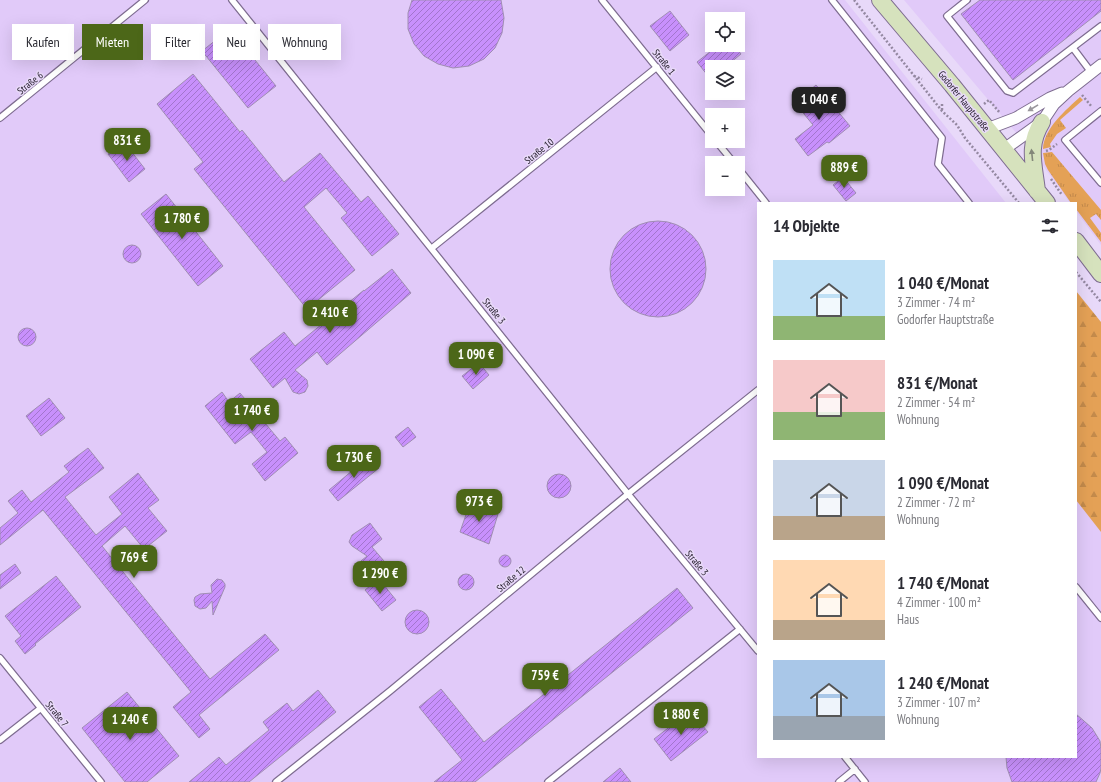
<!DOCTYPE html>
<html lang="de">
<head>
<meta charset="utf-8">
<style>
  :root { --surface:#fff; --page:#f2f2f3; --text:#2b2b33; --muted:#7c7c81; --accent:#4c6718 }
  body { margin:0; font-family:"PT Sans Narrow",sans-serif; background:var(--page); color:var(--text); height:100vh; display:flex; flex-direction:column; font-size:15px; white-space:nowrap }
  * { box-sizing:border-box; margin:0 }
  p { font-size:13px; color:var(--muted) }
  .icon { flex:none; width:22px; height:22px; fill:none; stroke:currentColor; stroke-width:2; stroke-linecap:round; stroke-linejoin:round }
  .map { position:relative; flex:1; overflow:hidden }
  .sheet { position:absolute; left:757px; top:202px; width:320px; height:556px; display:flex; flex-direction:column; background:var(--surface); border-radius:0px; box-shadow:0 4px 16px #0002 }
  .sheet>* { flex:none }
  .hud { position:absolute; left:12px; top:24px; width:380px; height:36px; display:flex; gap:8px }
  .controls { position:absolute; left:705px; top:12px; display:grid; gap:8px }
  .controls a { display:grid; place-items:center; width:40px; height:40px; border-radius:0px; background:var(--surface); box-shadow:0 4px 16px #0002; font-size:20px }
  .price { position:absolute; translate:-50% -34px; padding:0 9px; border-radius:8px; background:var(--accent); color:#fff; font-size:13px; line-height:26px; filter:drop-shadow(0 1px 2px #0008) }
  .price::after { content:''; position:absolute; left:50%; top:24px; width:12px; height:9px; margin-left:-6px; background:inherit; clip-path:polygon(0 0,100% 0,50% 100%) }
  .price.selected { background:#222; color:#fff }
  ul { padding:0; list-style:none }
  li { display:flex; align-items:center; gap:12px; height:100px; padding:0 16px }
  li span { display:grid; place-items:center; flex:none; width:112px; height:80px; border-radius:0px; color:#555 }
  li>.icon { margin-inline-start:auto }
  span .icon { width:48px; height:48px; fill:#fffc; stroke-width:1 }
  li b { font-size:17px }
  h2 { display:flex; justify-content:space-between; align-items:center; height:48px; padding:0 16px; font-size:17px }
  .tag { padding:0 14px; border-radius:0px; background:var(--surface); box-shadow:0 4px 16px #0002; font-size:14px; line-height:36px }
  .tag.selected { background:var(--accent); color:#fff }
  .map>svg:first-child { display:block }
  .built { fill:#e1caf9; fill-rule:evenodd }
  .grass { fill:url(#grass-tufts) }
  .forest { fill:url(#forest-firs) }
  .building { fill:url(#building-hatch); stroke:#a08eb3 }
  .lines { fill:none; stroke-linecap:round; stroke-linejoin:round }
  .service-casing { stroke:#7e6c90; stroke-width:8 }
  .minor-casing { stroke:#7e6c90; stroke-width:13 }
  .secondary-casing { stroke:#7e6c90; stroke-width:18 }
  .path { stroke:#9488a1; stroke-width:2.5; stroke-dasharray:2 2; stroke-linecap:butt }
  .service { stroke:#fff; stroke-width:5.5 }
  .minor { stroke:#fff; stroke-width:11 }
  .secondary { stroke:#d6e2bd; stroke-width:16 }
  .oneway { fill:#9a979d }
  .oneway2 { fill:#838779 }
  .labels { text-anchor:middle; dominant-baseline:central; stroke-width:3; stroke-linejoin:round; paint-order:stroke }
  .street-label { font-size:10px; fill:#1e1725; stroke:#e8d9f9 }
</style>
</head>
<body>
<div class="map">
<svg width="1101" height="782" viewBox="0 0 1101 782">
  <defs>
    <pattern id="grass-tufts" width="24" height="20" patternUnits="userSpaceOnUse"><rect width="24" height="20" fill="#e4a156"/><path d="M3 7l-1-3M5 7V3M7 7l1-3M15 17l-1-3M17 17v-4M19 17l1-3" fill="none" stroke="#c38a4b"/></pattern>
    <pattern id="forest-firs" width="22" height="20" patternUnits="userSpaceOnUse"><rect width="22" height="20" fill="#e4a156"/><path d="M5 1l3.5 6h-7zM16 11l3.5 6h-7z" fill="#c38a4b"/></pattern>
    <pattern id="building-hatch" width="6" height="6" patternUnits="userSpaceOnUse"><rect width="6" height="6" fill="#c890fc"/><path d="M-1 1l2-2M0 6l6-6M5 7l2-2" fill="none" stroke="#a275cc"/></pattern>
  </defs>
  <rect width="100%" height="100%" fill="#e8d9f9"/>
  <path class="built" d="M0 0H845L1006 203H758V757H1076V292L1101 325V782H0ZM712 19H738V45H712ZM712 67H738V93H712ZM712 115H738V141H712ZM712 163H738V189H712Z
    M904 0H1101V245L1076 211V203H1070L1039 160Z"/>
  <path class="grass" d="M1080 97 1083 100 1060 120 1066 128 1057 134 1050 144 1051 147 1043 149C1044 128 1066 110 1080 97Z
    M1052 152 1101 210V220L1096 214 1090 218 1101 233V242L1076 209V203H1071L1048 170 1045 164 1043 153Z"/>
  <path class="forest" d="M1076 291 1101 322V532L1076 500Z"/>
  <path class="building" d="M412 0H501L504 18 502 33 495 48 484 59 469 66 453 68 438 64 424 56 414 44 408 29V13Z
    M980 0H1101V11L1013 80 961 14Z
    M670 11 689 35 670 51 650 26Z
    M230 29 276 86 248 108 202 51Z
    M707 45H734L741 54 725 67H712V81L697 62 711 51Z
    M193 74 240 132 242 130 284 182 320 153 361 202 368 196 399 234 372 256 341 218 347 213 326 188 304 207 355 270 307 309 194 169 203 162 157 104Z
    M816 85 850 126 829 143 827 142 808 156 795 139 813 125 795 103Z
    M124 142 145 169 129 182 108 154Z
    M843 177 856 193 846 201 833 185Z
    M166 194 223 266 198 286 141 214Z
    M610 269a48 48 0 1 1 96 0a48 48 0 1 1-96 0Z
    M123 254a9 9 0 1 1 18 0a9 9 0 1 1-18 0Z
    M392 269 411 293 327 365 317 352 295 370 307 380 308 386 305 392 299 394 293 392 285 378 273 388 250 359 284 332 295 346 364 290V291Z
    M18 337a9 9 0 1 1 18 0a9 9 0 1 1-18 0Z
    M479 363 489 375 473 389 462 376Z
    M222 392 229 402 240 393 280 441 285 437 298 453 265 481 252 464 267 452 251 432 235 444 205 406Z
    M49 398 65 418 41 436 26 416Z
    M408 427 416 437 403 447 395 437Z
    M88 448 104 468 65 497 96 535 122 514 109 497 138 473 159 500 148 508 167 531 144 549 125 526 102 546 210 679 265 634 279 650 199 715 210 729 199 738 173 707 191 692 43 510 0 545V528L18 513 8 501 22 490 31 502 69 472 64 466Z
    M370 456 379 468 338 501 329 490Z
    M547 486a12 12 0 1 1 24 0a12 12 0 1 1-24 0Z
    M470 503 498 514 489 544 460 532Z
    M370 523 382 539 372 547 390 568 387 570 378 564 369 571 361 561 367 556 352 546 349 542 352 535Z
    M499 561a6 6 0 1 1 12 0a6 6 0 1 1-12 0Z
    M15 564 21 573 0 589V575Z
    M458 582a8 8 0 1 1 16 0a8 8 0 1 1-16 0Z
    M56 576 81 607 35 644 36 645 25 654 15 641 21 636 5 616Z
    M217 579 222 580 225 584V587L213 615 212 601 206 608 200 609 195 606 194 600 195 597 200 594 212 593 211 585Z
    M379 579 396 600 382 611 365 590Z
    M677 588 693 608 475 782H434L462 760 419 707 441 689 484 742Z
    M405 622a12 12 0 1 1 24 0a12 12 0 1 1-24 0Z
    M318 690 336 712 249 782H189L219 757 226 765 269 730 263 722 287 703 293 711Z
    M127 692 179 756 147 782H125L82 728Z
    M690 711 708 732 671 761 654 739Z
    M1076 714 1092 728 1100 741 1101 749V768L1100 773 1096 782H1012L1007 768 1006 757H1076Z
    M620 768 631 782H603Z"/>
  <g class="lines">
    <defs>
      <path id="service" d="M232 0 628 494 758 651
        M602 0 712 136
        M832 0 942 138 938 164 969 203
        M967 0 947 16 1007 91 1013 93 1101 26
        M1073 48 1091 72
        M1101 111 1065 140 1101 183
        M0 118 145 0
        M716 141 734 163
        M738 168 766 203
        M432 248 657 67
        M1076 587 1101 618
        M0 658 101 782
        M0 740 41 708
        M845 757 865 782
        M276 782 390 691 628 494 758 390
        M548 782 740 629
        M839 782 855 769"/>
      <path id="minor" d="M987 129 1016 118 1050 98 1062 93
        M1003 150 1042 122 1054 104 1068 91 1101 65"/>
      <path id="secondary" d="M880 0 952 85 1047 203
        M1037 191C1034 164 1027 146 1042 122
        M1076 241 1101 274"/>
    </defs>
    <use href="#service" class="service-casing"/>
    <use href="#minor" class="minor-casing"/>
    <use href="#secondary" class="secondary-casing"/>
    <path class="path" d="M854 0 942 111 957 125 965 138 1019 203
      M914 76 922 79
      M1082 95 1092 107
      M984 104 989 100 1000 113
      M942 110V104
      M1046 151 1049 150 1057 144
      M1051 179 1062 195
      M1076 272 1101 302"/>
    <use href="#service" class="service"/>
    <use href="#minor" class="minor"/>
    <use href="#secondary" class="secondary"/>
  </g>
  <defs><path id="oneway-solid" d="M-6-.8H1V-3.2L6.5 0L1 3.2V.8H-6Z"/></defs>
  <use class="oneway" href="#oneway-solid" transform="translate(1033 108) rotate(149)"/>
  <use class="oneway2" href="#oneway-solid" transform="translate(1032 155) rotate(-96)"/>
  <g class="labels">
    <g class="street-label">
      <text transform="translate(664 62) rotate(51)">Straße 1</text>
      <text transform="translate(30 83) rotate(-39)">Straße 6</text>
      <text transform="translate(964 101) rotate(51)">Godorfer Hauptstraße</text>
      <text transform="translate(539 151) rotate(-39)">Straße 10</text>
      <text transform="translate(494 311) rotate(51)">Straße 3</text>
      <text transform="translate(697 563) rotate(50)">Straße 3</text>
      <text transform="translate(511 579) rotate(-40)">Straße 12</text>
      <text transform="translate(57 714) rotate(51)">Straße 7</text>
    </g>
  </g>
</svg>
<div class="controls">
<a><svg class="icon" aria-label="locate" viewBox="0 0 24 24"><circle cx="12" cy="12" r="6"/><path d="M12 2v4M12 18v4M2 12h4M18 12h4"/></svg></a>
<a><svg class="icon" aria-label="layers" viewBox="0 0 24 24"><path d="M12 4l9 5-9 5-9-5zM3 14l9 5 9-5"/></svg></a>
<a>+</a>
<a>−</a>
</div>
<b class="price selected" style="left:819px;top:121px">1 040 €</b>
<b class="price" style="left:127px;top:162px">831 €</b>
<b class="price" style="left:844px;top:189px">889 €</b>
<b class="price" style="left:182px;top:240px">1 780 €</b>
<b class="price" style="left:330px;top:334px">2 410 €</b>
<b class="price" style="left:476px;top:376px">1 090 €</b>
<b class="price" style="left:252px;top:432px">1 740 €</b>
<b class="price" style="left:354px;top:479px">1 730 €</b>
<b class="price" style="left:479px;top:523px">973 €</b>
<b class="price" style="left:134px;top:579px">769 €</b>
<b class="price" style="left:380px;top:595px">1 290 €</b>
<b class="price" style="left:545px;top:697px">759 €</b>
<b class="price" style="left:681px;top:736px">1 880 €</b>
<b class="price" style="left:130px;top:741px">1 240 €</b>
<div class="hud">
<a class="tag">Kaufen</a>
<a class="tag selected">Mieten</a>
<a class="tag">Filter</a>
<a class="tag">Neu</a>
<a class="tag">Wohnung</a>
</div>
<section class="sheet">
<h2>14 Objekte<svg class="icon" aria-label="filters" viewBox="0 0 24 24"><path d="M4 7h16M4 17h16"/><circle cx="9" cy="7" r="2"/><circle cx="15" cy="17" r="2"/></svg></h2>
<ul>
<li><span style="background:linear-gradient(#bfe0f5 70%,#8fb573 0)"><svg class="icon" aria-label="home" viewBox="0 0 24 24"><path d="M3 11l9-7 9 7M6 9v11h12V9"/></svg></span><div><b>1 040 €/Monat</b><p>3 Zimmer · 74 m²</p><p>Godorfer Hauptstraße</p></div></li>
<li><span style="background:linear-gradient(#f6c9c9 65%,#8fb573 0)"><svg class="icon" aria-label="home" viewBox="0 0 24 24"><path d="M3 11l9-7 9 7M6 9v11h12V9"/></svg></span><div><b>831 €/Monat</b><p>2 Zimmer · 54 m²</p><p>Wohnung</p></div></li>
<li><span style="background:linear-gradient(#c9d6e8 70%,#b9a48a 0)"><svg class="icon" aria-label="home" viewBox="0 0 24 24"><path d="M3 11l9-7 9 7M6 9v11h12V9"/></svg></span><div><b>1 090 €/Monat</b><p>2 Zimmer · 72 m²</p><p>Wohnung</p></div></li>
<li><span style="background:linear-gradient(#ffd9b3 75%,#b9a48a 0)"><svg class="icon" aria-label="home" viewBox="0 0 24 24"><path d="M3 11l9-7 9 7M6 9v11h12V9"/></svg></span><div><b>1 740 €/Monat</b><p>4 Zimmer · 100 m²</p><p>Haus</p></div></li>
<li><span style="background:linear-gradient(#a9c7e8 70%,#9aa5b1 0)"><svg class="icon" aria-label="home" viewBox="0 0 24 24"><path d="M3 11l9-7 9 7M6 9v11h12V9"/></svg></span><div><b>1 240 €/Monat</b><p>3 Zimmer · 107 m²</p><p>Wohnung</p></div></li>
</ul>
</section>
</div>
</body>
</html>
